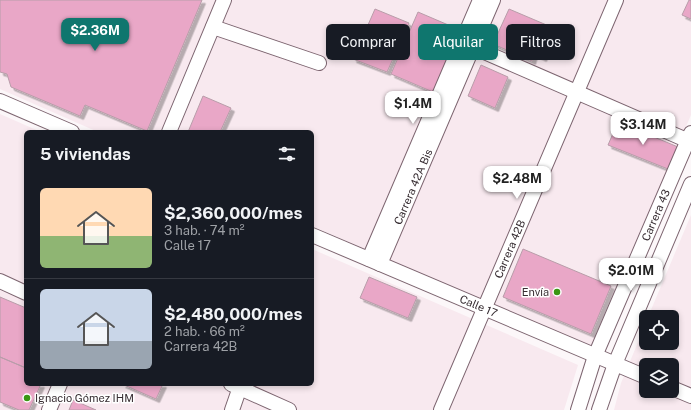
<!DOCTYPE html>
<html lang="es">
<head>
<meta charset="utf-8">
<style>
  :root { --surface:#171b24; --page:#242831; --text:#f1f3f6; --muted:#9ea1a6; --line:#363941; --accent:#0f766e }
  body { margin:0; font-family:"Public Sans",sans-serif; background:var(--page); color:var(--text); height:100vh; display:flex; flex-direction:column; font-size:15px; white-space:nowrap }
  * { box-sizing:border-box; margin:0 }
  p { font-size:13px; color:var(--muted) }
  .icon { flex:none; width:22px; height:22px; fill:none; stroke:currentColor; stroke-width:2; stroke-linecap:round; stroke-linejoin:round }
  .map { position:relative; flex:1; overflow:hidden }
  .side { position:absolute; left:24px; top:130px; width:290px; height:256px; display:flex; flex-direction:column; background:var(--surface); border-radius:6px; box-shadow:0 2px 6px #0003 }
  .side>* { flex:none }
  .banner { position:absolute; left:326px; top:24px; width:305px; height:36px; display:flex; gap:8px }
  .fabs { position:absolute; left:639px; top:310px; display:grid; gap:8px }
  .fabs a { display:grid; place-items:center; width:40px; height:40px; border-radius:6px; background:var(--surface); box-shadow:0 2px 6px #0003; font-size:20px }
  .price { position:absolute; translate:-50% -34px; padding:0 9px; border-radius:8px; background:#fff; color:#222; font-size:13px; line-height:26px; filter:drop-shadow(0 1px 2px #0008) }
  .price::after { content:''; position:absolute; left:50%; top:24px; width:12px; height:9px; margin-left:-6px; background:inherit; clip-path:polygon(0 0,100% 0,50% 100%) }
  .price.selected { background:var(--accent); color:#fff }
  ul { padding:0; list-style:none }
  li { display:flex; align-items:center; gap:12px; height:100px; padding:0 16px }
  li+li { border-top:1px solid var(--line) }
  li span { display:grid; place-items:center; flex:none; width:112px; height:80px; border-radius:6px; color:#555 }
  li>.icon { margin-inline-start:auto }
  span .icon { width:48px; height:48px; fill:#fffc; stroke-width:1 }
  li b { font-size:17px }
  h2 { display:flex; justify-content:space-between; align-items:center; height:48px; padding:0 16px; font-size:17px }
  .tag { padding:0 14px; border-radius:6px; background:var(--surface); box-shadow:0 2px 6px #0003; font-size:14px; line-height:36px }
  .tag.selected { background:var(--accent); color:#fff }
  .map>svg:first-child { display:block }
  .built { fill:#f8e9ef; fill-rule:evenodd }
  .building { fill:#e9a7c7; stroke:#b89da9; filter:url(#shadow) }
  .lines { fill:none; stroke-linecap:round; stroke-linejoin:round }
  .minor-casing { stroke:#7d6570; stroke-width:16 }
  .minor { stroke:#fff; stroke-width:14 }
  .poi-dot { fill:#3a9613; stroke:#fff; stroke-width:1.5 }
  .labels { text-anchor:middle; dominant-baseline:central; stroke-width:3; stroke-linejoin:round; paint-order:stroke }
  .street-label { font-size:11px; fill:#372d32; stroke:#fff }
  .poi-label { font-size:11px; fill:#372d32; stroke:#fff; text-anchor:end }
</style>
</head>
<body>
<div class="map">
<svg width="691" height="410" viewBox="0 0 691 410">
  <defs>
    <filter id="shadow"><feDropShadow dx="3.5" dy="3.5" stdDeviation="0" flood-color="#0004"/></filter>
  </defs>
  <rect width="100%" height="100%" fill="#fcf7f9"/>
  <path class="built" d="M0 0H691V115L591 348 312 226V132H98L0 89Z
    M0 114 41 132H26V384H312V249L578 365 564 410H0Z
    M691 215V410H614L621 383 646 323V343H672V317H648ZM646 365H672V391H646Z"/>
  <path class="building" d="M0 0H202L147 131 85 105 80 116 11 87 7 74 0 72Z
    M689 0H691V19L682 15Z
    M375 9 409 23 387 72 353 59Z
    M509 9 556 29 543 58 534 54 532 61 493 44Z
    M418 12 460 30 433 92 391 74Z
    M481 65 508 77 495 108 468 96Z
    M203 96 231 108 220 132H188Z
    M618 122 678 147 668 169 608 145Z
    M523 249 611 286 591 334 503 297Z
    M369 277 417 297 408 318 360 298Z
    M0 297 26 308V368L0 357Z
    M0 357 26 368V384H41L29 410H19L0 402Z
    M122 384H163L156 399Z
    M73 400 96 410H69Z"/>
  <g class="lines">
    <defs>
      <g id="minor">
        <path d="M213 27 319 63"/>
        <path d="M466 44 691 142"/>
        <path d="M0 101 72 132"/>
        <path d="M169 132 224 0"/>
        <path id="s1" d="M312 235 646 377"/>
        <path d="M369 259 480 0"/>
        <path id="s2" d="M380 264 493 0"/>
        <path d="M0 281 26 293"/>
        <path d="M231 384 289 410"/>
        <path d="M672 388 691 396"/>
        <path d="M49 410 60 384"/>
        <path d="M232 410 241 384"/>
        <path id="s3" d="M441 410 616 0"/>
        <path id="s4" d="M578 410 595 356 691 133"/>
        <path d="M599 410 615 364 691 184"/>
      </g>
    </defs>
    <use href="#minor" class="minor-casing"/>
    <use href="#minor" class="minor"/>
  </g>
  <g class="poi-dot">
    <circle cx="557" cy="292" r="4"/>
    <circle cx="27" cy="398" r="4"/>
  </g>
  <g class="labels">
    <g class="street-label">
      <text stroke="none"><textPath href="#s2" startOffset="84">Carrera 42A Bis</textPath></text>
      <text stroke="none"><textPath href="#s4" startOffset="210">Carrera 43</textPath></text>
      <text stroke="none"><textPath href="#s3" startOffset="175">Carrera 42B</textPath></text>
      <text stroke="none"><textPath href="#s1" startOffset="181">Calle 17</textPath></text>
    </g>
    <g class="poi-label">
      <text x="549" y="292">Envía</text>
      <text x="35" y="398" text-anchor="start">Ignacio Gómez IHM</text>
    </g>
  </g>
</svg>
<div class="fabs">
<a><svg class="icon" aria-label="locate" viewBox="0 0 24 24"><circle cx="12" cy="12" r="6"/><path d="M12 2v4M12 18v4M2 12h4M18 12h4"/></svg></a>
<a><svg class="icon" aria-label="layers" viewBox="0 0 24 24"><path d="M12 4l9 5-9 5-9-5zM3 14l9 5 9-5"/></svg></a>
</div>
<b class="price selected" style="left:95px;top:52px">$2.36M</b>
<b class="price" style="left:413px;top:125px">$1.4M</b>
<b class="price" style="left:643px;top:146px">$3.14M</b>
<b class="price" style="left:517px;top:200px">$2.48M</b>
<b class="price" style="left:631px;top:292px">$2.01M</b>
<div class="banner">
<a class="tag">Comprar</a>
<a class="tag selected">Alquilar</a>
<a class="tag">Filtros</a>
</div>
<section class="side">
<h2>5 viviendas<svg class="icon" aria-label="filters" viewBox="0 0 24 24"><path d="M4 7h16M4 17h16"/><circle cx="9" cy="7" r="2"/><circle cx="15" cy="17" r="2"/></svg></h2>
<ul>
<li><span style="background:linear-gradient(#ffd9b3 60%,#8fb573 0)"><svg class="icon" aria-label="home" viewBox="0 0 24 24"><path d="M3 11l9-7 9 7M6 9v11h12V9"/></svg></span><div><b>$2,360,000/mes</b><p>3 hab. · 74 m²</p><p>Calle 17</p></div></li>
<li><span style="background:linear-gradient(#c9d6e8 65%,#9aa5b1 0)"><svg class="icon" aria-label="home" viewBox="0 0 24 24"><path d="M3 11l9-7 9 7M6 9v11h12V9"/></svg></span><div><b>$2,480,000/mes</b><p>2 hab. · 66 m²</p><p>Carrera 42B</p></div></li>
</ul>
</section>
</div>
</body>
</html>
